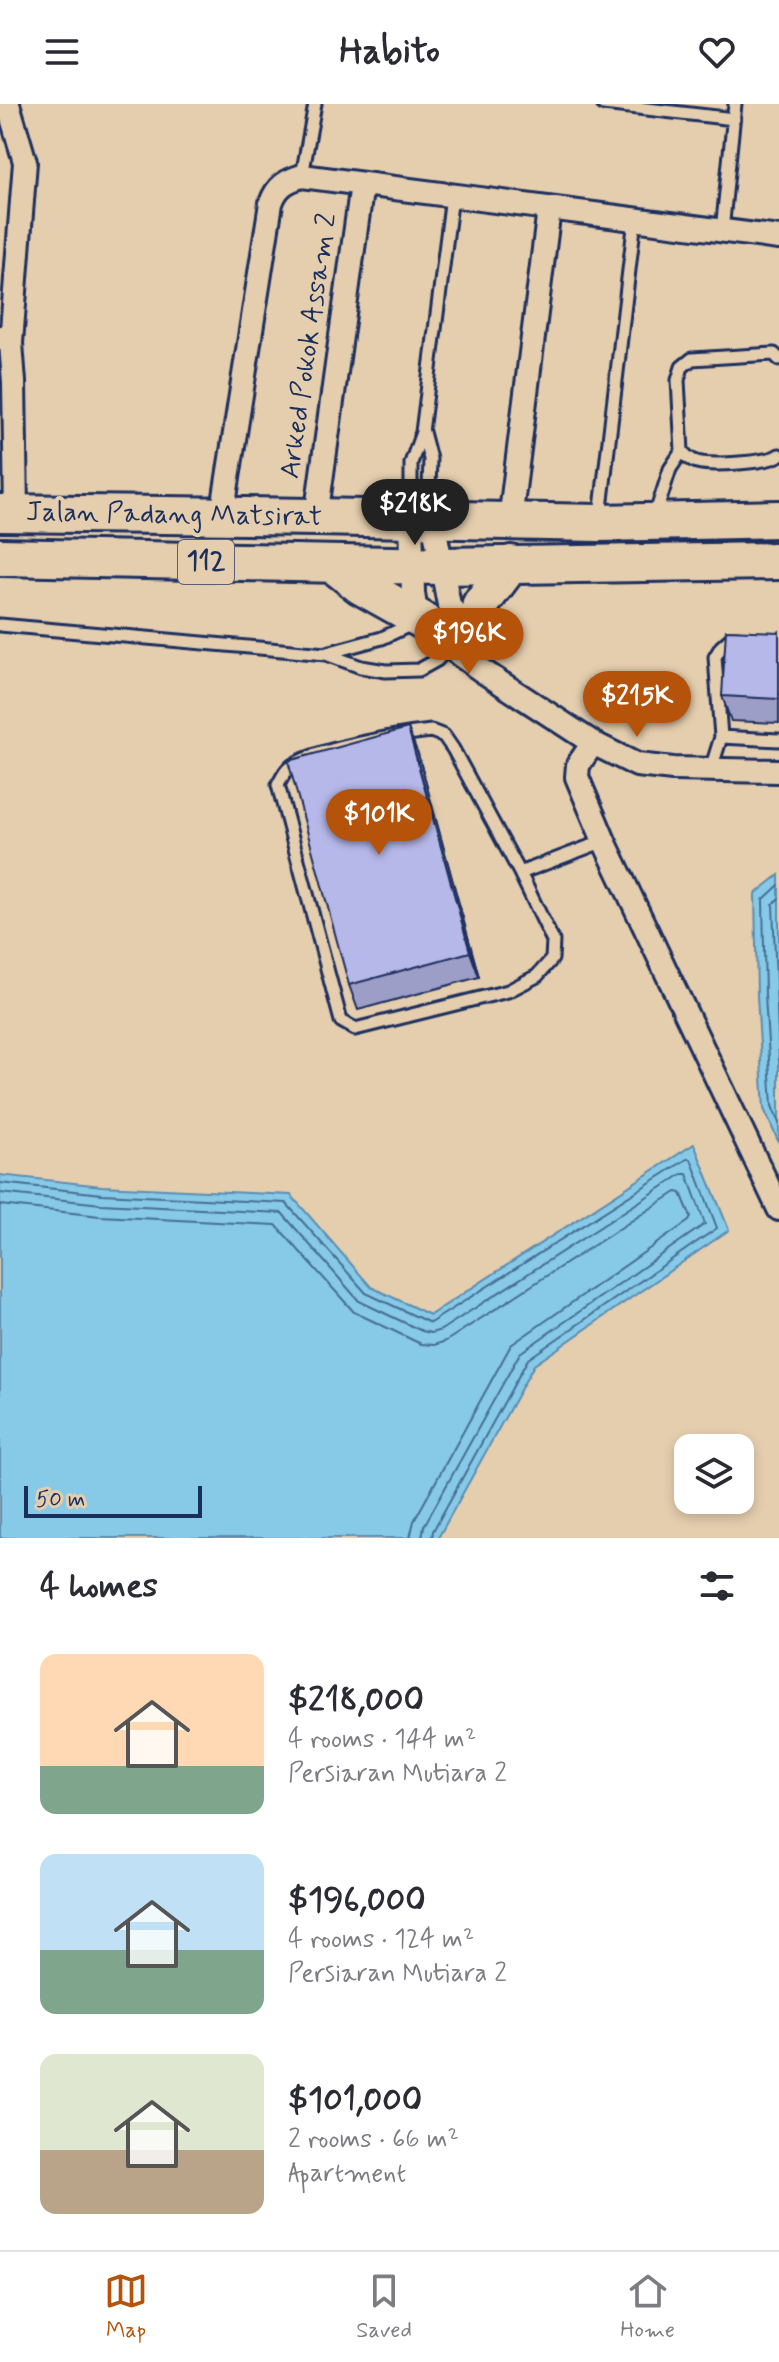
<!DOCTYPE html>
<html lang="en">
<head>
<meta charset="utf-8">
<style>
  :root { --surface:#fff; --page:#f2f2f3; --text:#2b2b33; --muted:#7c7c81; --line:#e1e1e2; --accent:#b45309 }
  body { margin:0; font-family:Mynerve,sans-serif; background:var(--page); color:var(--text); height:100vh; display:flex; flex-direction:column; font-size:30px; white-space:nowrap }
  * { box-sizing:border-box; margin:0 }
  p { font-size:26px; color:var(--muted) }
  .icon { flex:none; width:44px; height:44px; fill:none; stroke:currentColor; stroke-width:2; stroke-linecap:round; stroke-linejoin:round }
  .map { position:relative; height:1434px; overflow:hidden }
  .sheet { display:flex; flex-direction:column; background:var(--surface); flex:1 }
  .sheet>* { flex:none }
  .buttons { position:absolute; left:674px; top:1330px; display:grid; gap:16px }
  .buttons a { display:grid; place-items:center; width:80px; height:80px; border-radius:16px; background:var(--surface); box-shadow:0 4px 12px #0003; font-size:40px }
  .scale { position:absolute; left:24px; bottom:20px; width:178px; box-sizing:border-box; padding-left:8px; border:4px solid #1b2f5e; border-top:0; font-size:22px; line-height:28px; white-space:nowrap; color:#1b2f5e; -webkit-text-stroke:6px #e5ceae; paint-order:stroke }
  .price { position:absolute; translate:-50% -68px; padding:0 18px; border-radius:28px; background:var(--accent); color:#fff; font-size:26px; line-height:52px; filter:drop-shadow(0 2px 4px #0008) }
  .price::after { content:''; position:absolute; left:50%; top:48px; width:24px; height:18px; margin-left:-12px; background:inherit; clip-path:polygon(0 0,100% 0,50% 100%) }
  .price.current { background:#222; color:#fff }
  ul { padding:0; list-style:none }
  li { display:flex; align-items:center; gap:24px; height:200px; padding:0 40px }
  li span { display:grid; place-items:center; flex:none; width:224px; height:160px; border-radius:16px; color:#555 }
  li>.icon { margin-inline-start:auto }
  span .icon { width:96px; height:96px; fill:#fffc; stroke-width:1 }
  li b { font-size:34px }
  h2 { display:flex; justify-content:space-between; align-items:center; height:96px; padding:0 40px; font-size:34px }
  header { display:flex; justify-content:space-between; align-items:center; height:104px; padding:0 40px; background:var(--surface); font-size:36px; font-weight:700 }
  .dock { display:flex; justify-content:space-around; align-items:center; height:112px; border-top:2px solid var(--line); background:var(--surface); font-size:22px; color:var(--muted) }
  .dock a { display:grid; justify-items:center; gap:4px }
  .dock .current { color:var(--accent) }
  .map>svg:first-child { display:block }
  .water { fill:#86cae7; stroke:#5b8cb0; stroke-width:2 }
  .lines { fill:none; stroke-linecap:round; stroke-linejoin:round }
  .shore { stroke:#466d95; stroke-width:2 }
  .lane-casing { stroke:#1b2f5e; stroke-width:17 }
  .street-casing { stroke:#1b2f5e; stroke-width:28 }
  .primary-casing { stroke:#1b2f5e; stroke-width:42 }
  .lane { stroke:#e5ceae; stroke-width:11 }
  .street { stroke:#e5ceae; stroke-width:22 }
  .primary { stroke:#e5ceae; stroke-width:36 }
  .wall { fill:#9d9ec8; stroke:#1b2f5e; stroke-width:2 }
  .shaded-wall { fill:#7f81a3; stroke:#1b2f5e; stroke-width:2 }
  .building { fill:#b6b8e9; stroke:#1b2f5e; stroke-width:2 }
  .labels { text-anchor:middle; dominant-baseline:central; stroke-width:8; stroke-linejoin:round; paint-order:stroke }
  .shield { fill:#e5ceae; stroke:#585f76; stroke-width:2 }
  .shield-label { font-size:26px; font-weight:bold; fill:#1b2f5e }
  .street-label { font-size:28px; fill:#1b2f5e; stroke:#e5ceae }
</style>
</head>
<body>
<header><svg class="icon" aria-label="menu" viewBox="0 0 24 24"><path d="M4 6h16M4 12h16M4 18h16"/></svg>Habito<svg class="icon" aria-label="heart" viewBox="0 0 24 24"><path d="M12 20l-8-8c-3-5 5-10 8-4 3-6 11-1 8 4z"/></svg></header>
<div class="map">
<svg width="779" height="1434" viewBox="0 0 779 1434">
  <rect width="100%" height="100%" fill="#e5ceae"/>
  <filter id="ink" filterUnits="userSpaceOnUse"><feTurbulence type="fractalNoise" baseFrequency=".0125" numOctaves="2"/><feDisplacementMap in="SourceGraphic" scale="16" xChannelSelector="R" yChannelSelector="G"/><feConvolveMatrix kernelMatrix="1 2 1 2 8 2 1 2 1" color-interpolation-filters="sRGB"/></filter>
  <g filter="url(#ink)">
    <path class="water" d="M779 771V1039L764 1005 757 892 755 790Z
      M694 1040 729 1126 534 1261 438 1434H0V1071L102 1082 291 1091 371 1183 430 1211Z"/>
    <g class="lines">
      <path class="shore" d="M779 781 763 796 765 892 772 1002 779 1019
        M779 794 773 800 779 956
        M0 1079 102 1090 286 1099 366 1189 430 1219 687 1055H691L717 1124 528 1255 433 1427 432 1434
        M0 1089 101 1100 282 1109 359 1197 422 1227 431 1229 441 1226 682 1070H687L705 1120 520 1249 424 1422 422 1434
        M0 1101 100 1112 276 1121 354 1208 421 1240 434 1241 446 1237 676 1088 681 1089 691 1113 689 1117 511 1241 414 1417 410 1434"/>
      <defs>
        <path id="lane" d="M603 0 734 15
          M302 72 315 0
          M722 127 735 0
          M779 255 774 250 692 255 682 263 678 276 682 347C686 352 690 356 697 358 711 362 768 359 779 351
          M423 328 430 355 429 385 432 410
          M411 411V359L422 328 452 92
          M655 412 670 365 682 347
          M600 413 635 115
          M0 521 326 550 361 563 386 567 419 566 437 556 449 543
          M327 549 382 534 412 520
          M431 627 444 632 453 645 520 769 553 837 552 855 537 872 508 887 355 925 341 917 278 681C281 676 284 668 289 664 308 646 403 630 431 627Z
          M721 633 779 636
          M711 665 721 633 715 553 721 543 731 534H738
          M520 769 604 737"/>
        <path id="street" d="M8 0 25 58 11 239
          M0 233 11 239 14 278 16 409
          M222 412 271 99C277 82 286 77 302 72L779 134
          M316 413 362 80
          M411 415 413 489 415 503 422 516 449 543 481 566 593 639 637 661 673 665 779 667
          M433 416 449 501 475 541
          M510 417 549 105
          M593 639 578 661 577 673 604 737 779 1105"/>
        <path id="primary" d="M0 409 316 413 599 419 779 415
          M0 453 441 462 779 457
          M333 460 361 482 422 516
          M472 537 481 500 511 460"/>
      </defs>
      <use href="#lane" class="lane-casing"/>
      <use href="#street" class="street-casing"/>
      <use href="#primary" class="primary-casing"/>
      <use href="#lane" class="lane"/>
      <use href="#street" class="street"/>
      <use href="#primary" class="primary"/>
    </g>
    <path class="wall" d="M779 528V619L731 617 722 592Z
      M418 650 479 873 358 906 349 881Z"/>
    <path class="shaded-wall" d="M408 624 418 650 479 873 470 848Z"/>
    <path class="building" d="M726 526 779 528V595L722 592Z
      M408 624 470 848 349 881 288 657Z"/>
  </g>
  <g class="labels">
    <rect class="shield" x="178" y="436" width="56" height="44" rx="6"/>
    <g class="shield-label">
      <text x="206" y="458">112</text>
    </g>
    <g class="street-label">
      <text transform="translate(309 242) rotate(-82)">Arked Pokok Assam 2</text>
      <text transform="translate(174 411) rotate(1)">Jalan Padang Matsirat</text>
    </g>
  </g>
</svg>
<div class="buttons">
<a><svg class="icon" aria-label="layers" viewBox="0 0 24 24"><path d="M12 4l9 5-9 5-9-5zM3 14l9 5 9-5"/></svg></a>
</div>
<div class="scale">50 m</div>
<b class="price current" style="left:415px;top:443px">$218K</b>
<b class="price" style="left:469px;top:572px">$196K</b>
<b class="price" style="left:637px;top:635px">$215K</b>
<b class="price" style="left:379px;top:753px">$101K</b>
</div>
<section class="sheet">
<h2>4 homes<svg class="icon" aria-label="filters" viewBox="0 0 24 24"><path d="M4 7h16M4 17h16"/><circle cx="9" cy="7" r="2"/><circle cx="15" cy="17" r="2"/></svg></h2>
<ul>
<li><span style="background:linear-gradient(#ffd9b3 70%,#7fa58c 0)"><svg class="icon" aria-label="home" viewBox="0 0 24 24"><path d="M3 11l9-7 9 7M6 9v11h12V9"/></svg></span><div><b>$218,000</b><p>4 rooms · 144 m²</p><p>Persiaran Mutiara 2</p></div></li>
<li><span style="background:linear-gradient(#bfe0f5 60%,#7fa58c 0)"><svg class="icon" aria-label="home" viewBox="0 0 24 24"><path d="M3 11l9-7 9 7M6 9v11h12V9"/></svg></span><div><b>$196,000</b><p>4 rooms · 124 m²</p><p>Persiaran Mutiara 2</p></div></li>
<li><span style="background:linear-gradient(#dfe7d0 60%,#b9a48a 0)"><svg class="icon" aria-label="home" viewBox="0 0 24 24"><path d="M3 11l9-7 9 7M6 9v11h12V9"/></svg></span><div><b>$101,000</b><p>2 rooms · 66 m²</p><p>Apartment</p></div></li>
</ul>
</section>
<nav class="dock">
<a class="current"><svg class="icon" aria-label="map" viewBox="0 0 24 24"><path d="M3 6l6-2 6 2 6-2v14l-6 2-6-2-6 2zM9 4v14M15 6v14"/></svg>Map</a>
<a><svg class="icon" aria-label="saved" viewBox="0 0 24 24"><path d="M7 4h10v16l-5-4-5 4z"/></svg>Saved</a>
<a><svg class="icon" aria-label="home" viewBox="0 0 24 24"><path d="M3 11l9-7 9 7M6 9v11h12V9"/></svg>Home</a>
</nav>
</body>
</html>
